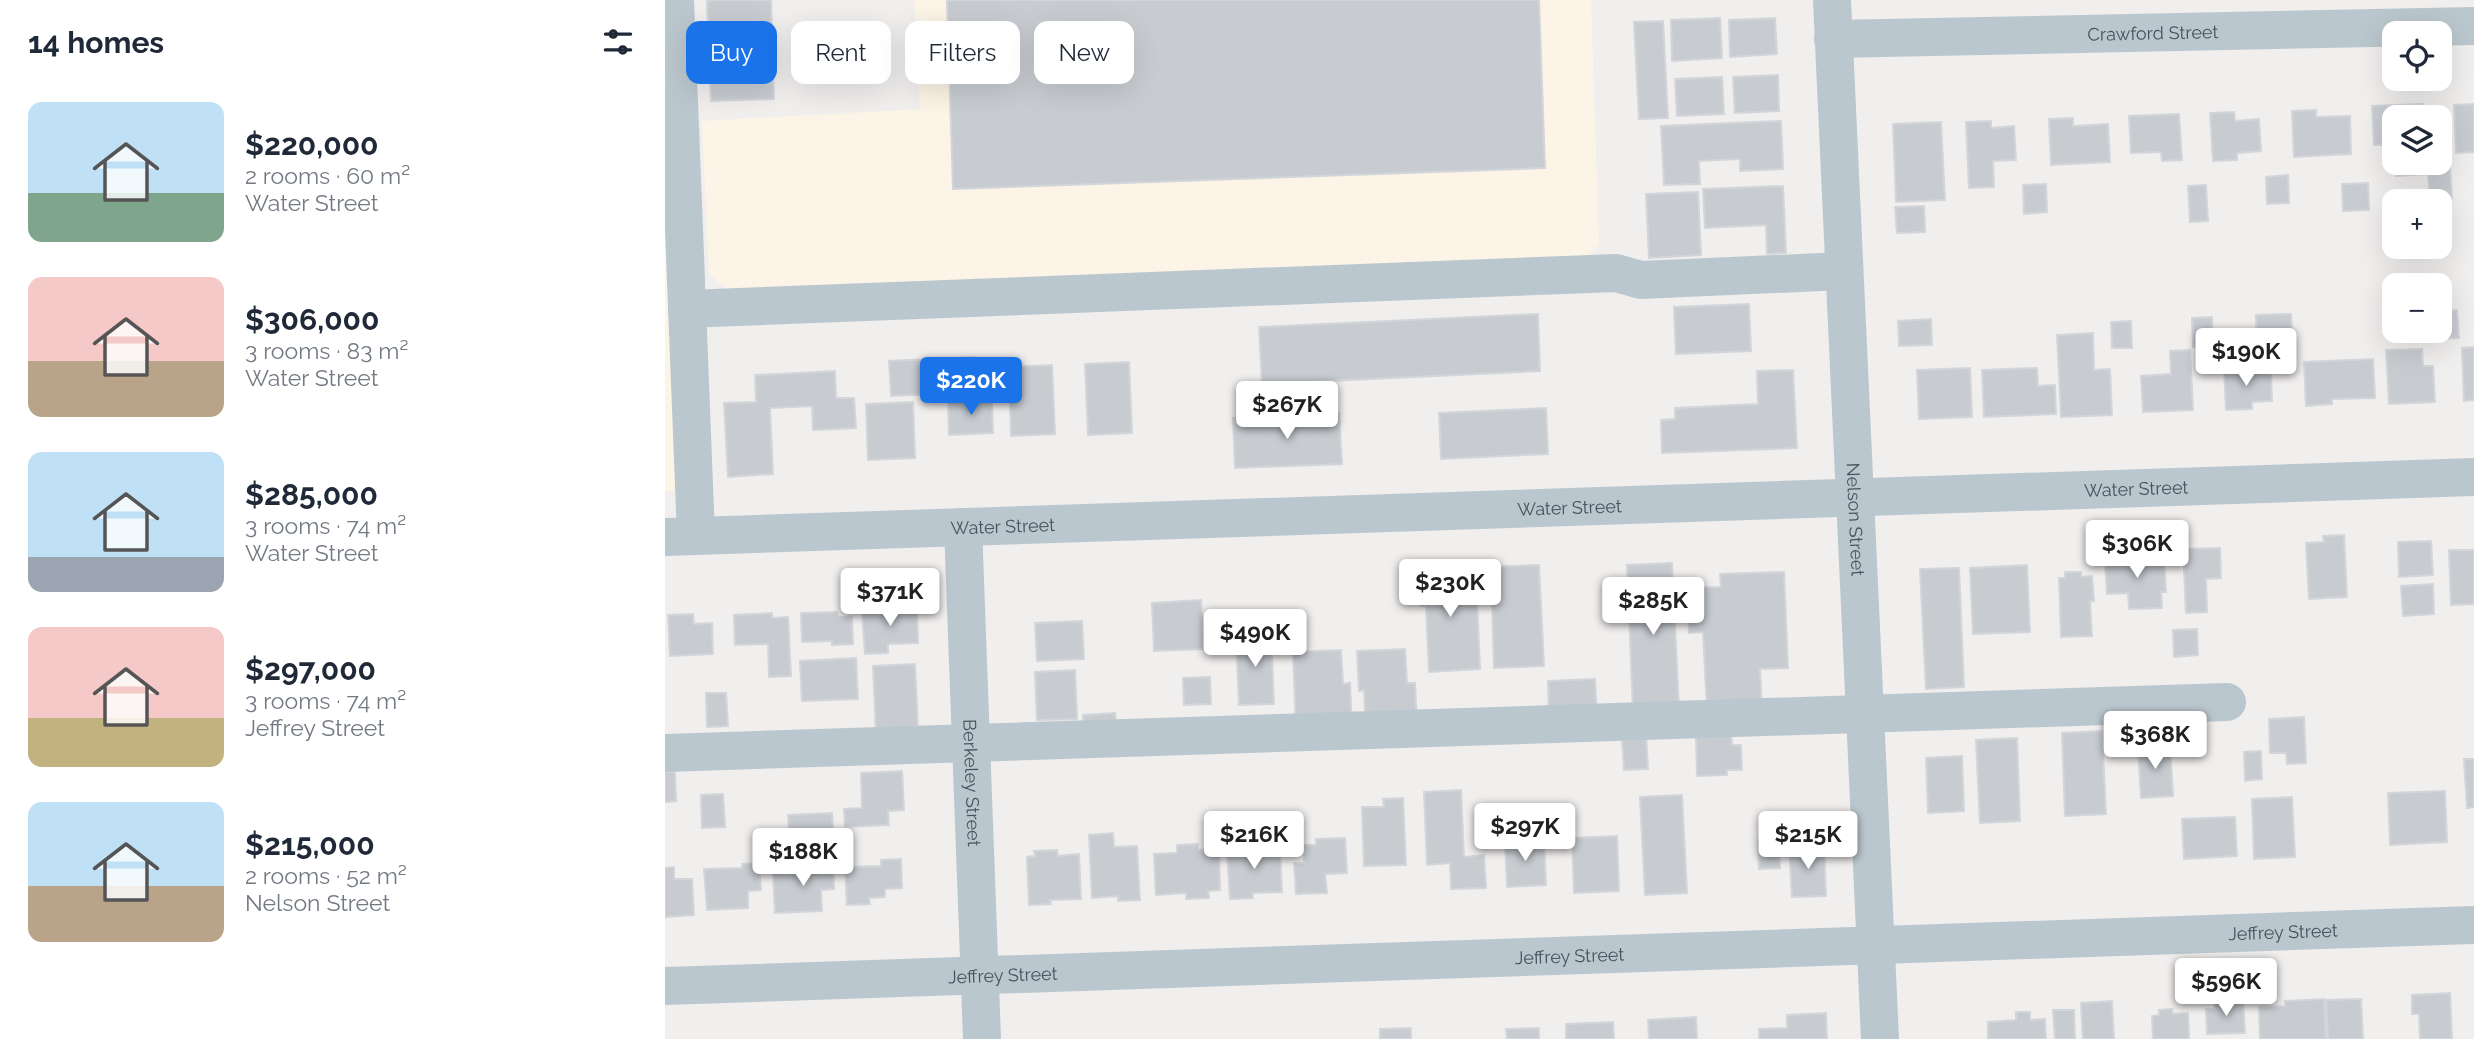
<!DOCTYPE html>
<html lang="en">
<head>
<meta charset="utf-8">
<style>
  :root { --surface:#fff; --page:#f2f2f3; --text:#1f2937; --muted:#747a83; --accent:#1a73e8 }
  body { margin:0; font-family:Raleway,sans-serif; background:var(--page); color:var(--text); height:100vh; display:flex; flex-direction:column; font-size:26px; white-space:nowrap }
  * { box-sizing:border-box; margin:0 }
  p { font-size:23px; color:var(--muted) }
  .icon { flex:none; width:38px; height:38px; fill:none; stroke:currentColor; stroke-width:2; stroke-linecap:round; stroke-linejoin:round }
  .map { position:relative; flex:1; overflow:hidden }
  .sheet { display:flex; flex-direction:column; background:var(--surface); width:665px }
  .sheet>* { flex:none }
  .banner { position:absolute; left:21px; top:21px; width:665px; height:63px; display:flex; gap:14px }
  .fabs { position:absolute; left:1717px; top:21px; display:grid; gap:14px }
  .fabs a { display:grid; place-items:center; width:70px; height:70px; border-radius:14px; background:var(--surface); box-shadow:0 7px 28px #0002; font-size:35px }
  .price { position:absolute; translate:-50% -60px; padding:0 16px; border-radius:7px; background:#fff; color:#222; font-size:23px; line-height:46px; filter:drop-shadow(0 2px 4px #0008) }
  .price::after { content:''; position:absolute; left:50%; top:42px; width:21px; height:16px; margin-left:-10px; background:inherit; clip-path:polygon(0 0,100% 0,50% 100%) }
  .price.selected { background:var(--accent); color:#fff }
  ul { padding:0; list-style:none }
  li { display:flex; align-items:center; gap:21px; height:175px; padding:0 28px }
  li span { display:grid; place-items:center; flex:none; width:196px; height:140px; border-radius:14px; color:#555 }
  li>.icon { margin-inline-start:auto }
  span .icon { width:84px; height:84px; fill:#fffc; stroke-width:1 }
  li b { font-size:30px }
  h2 { display:flex; justify-content:space-between; align-items:center; height:84px; padding:0 28px; font-size:30px }
  .tag { padding:0 24px; border-radius:14px; background:var(--surface); box-shadow:0 7px 28px #0002; font-size:24px; line-height:63px }
  .tag.selected { background:var(--accent); color:#fff }
  main { display:flex; flex:1; min-height:0 }
  .map>svg:first-child { display:block }
  .commercial { fill:#fcf4e6 }
  .building { fill:#c8ccd1; stroke:#d2d5da; stroke-width:2 }
  .lines { fill:none; stroke-linecap:round; stroke-linejoin:round }
  .minor { stroke:#bbc7ce; stroke-width:38 }
  .labels { text-anchor:middle; dominant-baseline:central; stroke-width:5; stroke-linejoin:round; paint-order:stroke }
  .street-label { font-size:18px; fill:#45535c; stroke:#fff }
</style>
</head>
<body>
<main>
<section class="sheet">
<h2>14 homes<svg class="icon" aria-label="filters" viewBox="0 0 24 24"><path d="M4 7h16M4 17h16"/><circle cx="9" cy="7" r="2"/><circle cx="15" cy="17" r="2"/></svg></h2>
<ul>
<li><span style="background:linear-gradient(#bfe0f5 65%,#7fa58c 0)"><svg class="icon" aria-label="home" viewBox="0 0 24 24"><path d="M3 11l9-7 9 7M6 9v11h12V9"/></svg></span><div><b>$220,000</b><p>2 rooms · 60 m²</p><p>Water Street</p></div></li>
<li><span style="background:linear-gradient(#f6c9c9 60%,#b9a48a 0)"><svg class="icon" aria-label="home" viewBox="0 0 24 24"><path d="M3 11l9-7 9 7M6 9v11h12V9"/></svg></span><div><b>$306,000</b><p>3 rooms · 83 m²</p><p>Water Street</p></div></li>
<li><span style="background:linear-gradient(#bfe0f5 75%,#9aa5b1 0)"><svg class="icon" aria-label="home" viewBox="0 0 24 24"><path d="M3 11l9-7 9 7M6 9v11h12V9"/></svg></span><div><b>$285,000</b><p>3 rooms · 74 m²</p><p>Water Street</p></div></li>
<li><span style="background:linear-gradient(#f6c9c9 65%,#c2b280 0)"><svg class="icon" aria-label="home" viewBox="0 0 24 24"><path d="M3 11l9-7 9 7M6 9v11h12V9"/></svg></span><div><b>$297,000</b><p>3 rooms · 74 m²</p><p>Jeffrey Street</p></div></li>
<li><span style="background:linear-gradient(#bfe0f5 60%,#b9a48a 0)"><svg class="icon" aria-label="home" viewBox="0 0 24 24"><path d="M3 11l9-7 9 7M6 9v11h12V9"/></svg></span><div><b>$215,000</b><p>2 rooms · 52 m²</p><p>Nelson Street</p></div></li>
</ul>
</section>
<div class="map">
<svg width="1809" height="1039" viewBox="0 0 1809 1039">
  <rect width="100%" height="100%" fill="#f1eeee"/>
  <path class="commercial" d="M249 0H926L934 244 921 259 66 291 44 275 37 121 255 109Z
    M0 10 18 490 0 491Z"/>
  <path class="building" d="M42 0H106L109 99 46 101Z
    M282 0H874L880 168 288 189Z
    M1055 18 1057 58 1007 61 1006 20Z
    M1110 18 1112 54 1065 57 1064 20Z
    M998 21 1003 118 974 119 969 22Z
    M1113 75 1114 111 1070 113 1068 77Z
    M1057 77 1059 114 1012 116 1010 79Z
    M1758 104 1759 117H1729V145H1709L1707 106Z
    M1809 104V152L1791 153 1789 105Z
    M1651 110V117L1685 116 1686 154 1629 157 1627 111Z
    M1569 112 1570 121 1594 119 1596 151 1572 153V160L1548 161 1545 113Z
    M1514 114 1517 160 1497 161 1496 152 1466 153 1464 116Z
    M1408 118V126L1443 124 1445 162 1386 165 1384 119Z
    M1116 121 1118 169 1075 171V159L1034 161 1035 184 999 185 996 126Z
    M1326 121V128L1349 126 1351 160 1328 161 1329 187 1304 188 1301 122Z
    M1276 122 1280 200 1231 202 1228 124Z
    M1774 149H1784L1787 199 1765 200 1763 174 1731 176 1730 163H1774Z
    M1623 175 1624 203 1602 204 1601 177Z
    M1703 183 1704 210 1678 211 1677 184Z
    M1381 184 1382 212 1359 214 1358 185Z
    M1541 185 1543 221 1525 222 1523 186Z
    M1118 186 1121 253 1102 254 1101 225 1040 228 1038 189Z
    M1033 192 1036 255 984 258 981 194Z
    M1259 206 1260 232 1232 233 1230 207Z
    M1084 304 1086 351 1011 354 1009 307Z
    M1792 310 1794 338 1761 339 1760 331H1774V311Z
    M873 314 875 371 597 384 594 327Z
    M1626 314 1628 351 1592 353 1591 315Z
    M1547 317 1548 346 1528 347 1527 318Z
    M1266 319 1267 345 1234 346 1233 321Z
    M1466 321 1467 348H1447L1446 322Z
    M1428 333 1429 370 1445 369 1447 415 1396 417 1392 335Z
    M1809 347V400L1799 401 1797 348Z
    M1757 349 1758 366H1768L1770 402 1724 404 1721 350Z
    M1525 350 1528 410 1478 412 1476 376 1506 374 1505 351Z
    M309 357 311 392 226 396 224 361Z
    M1708 359 1710 398 1667 399V404L1641 406 1639 362Z
    M464 362 467 433 423 435 420 364Z
    M387 365 390 434 346 436 344 367Z
    M1582 365 1583 373 1606 372 1607 401 1587 402V409L1561 410 1559 367Z
    M1305 368 1307 417 1254 419 1252 370Z
    M1372 368 1373 386 1390 385 1391 414 1319 417 1317 370Z
    M1128 370 1132 448 997 453 996 420 1010 419V408L1093 404 1092 371Z
    M170 371 171 398H189L191 428 148 430 147 406 105 408 108 474 63 477 59 403 91 402 90 375Z
    M327 399 328 433 284 435 283 401Z
    M248 402 250 458 203 460 201 404Z
    M881 408 883 454 776 459 774 413Z
    M674 413 677 464 570 468 568 418Z
    M1679 535 1682 597 1644 599 1641 543 1659 542 1658 536Z
    M1766 541 1768 575 1734 577 1733 542Z
    M1555 548 1556 578 1541 579 1542 612 1521 613 1518 549Z
    M1784 550H1809V604L1786 605Z
    M1460 551H1480L1481 559 1499 558 1501 592H1496L1497 608 1464 609 1463 593 1442 594 1440 560 1461 559Z
    M1007 563 1014 709 968 711 962 565Z
    M874 565 879 666 829 668 827 601H823L821 567Z
    M1362 565 1365 632 1308 634 1305 568Z
    M805 567 806 598H812L815 669 764 672 761 606H756L754 570Z
    M1294 568 1299 687 1261 689 1255 569Z
    M1119 572 1123 668 1095 669 1097 709 1042 711 1038 632 1024 633 1022 588 1056 587 1055 574Z
    M1400 572H1416V577L1427 576 1429 601H1425L1427 636 1396 637 1394 578H1400Z
    M1768 584 1769 614 1738 616 1736 586Z
    M536 600 539 649 489 651 487 603Z
    M243 601 244 609 252 608 253 643 223 644V653L200 654 197 611 230 610V602Z
    M172 612 173 617H187L188 644 167 645V641L137 642 136 613Z
    M107 613V618L123 617 126 676 104 677 103 644 70 645 69 615Z
    M28 614 29 624 47 623 48 654 5 656 3 615Z
    M417 621 419 659 372 661 370 623Z
    M1532 629 1533 655 1509 657 1508 630Z
    M606 633 609 704 574 705 571 635Z
    M740 649 742 683H750L752 727 701 730 699 690 694 691 692 651Z
    M676 650 678 684 685 683 687 729 631 731 628 652Z
    M191 658 193 699 137 701 135 661Z
    M250 664 253 731 211 733 208 666Z
    M410 670 412 719 372 720 370 672Z
    M545 677 546 704 519 705 518 678Z
    M930 679 932 718 884 720 883 681Z
    M41 693H61L63 726 42 727Z
    M450 713 452 739 419 740 418 715Z
    M1639 717 1641 763 1622 764 1621 753H1605L1604 719Z
    M1470 723 1471 743H1449L1448 724Z
    M1437 731 1441 814 1400 816 1397 733Z
    M981 735 983 769 959 770 957 737Z
    M1066 735 1067 745H1076L1077 770H1062V775L1032 776 1031 737Z
    M1352 738 1355 821 1315 823 1311 740Z
    M1505 745 1508 796 1476 798 1473 746Z
    M1596 751 1597 779 1580 781 1579 752Z
    M1297 756 1299 811 1263 813 1261 758Z
    M1799 759H1809V807L1802 808Z
    M237 771 239 810 223 811 224 825 180 827 179 809 197 808 196 773Z
    M0 772H10L11 801 0 802Z
    M796 790 799 857 819 855 821 888 786 889 785 863 762 865 759 792Z
    M1780 791 1782 842 1725 845 1723 793Z
    M58 794 60 827 37 828 36 795Z
    M1017 795 1022 893 980 895 975 797Z
    M1627 797 1630 857 1589 859 1587 799Z
    M738 798 741 865 699 866 697 807H719L718 799Z
    M167 813 169 845 125 846 123 815Z
    M1570 817 1572 856 1519 859 1517 819Z
    M448 833 449 847 472 846 475 900 453 901V896L427 898 424 835Z
    M952 836 954 891 909 893 907 838Z
    M680 838 682 873 660 874 662 893 631 894 629 863H639L638 845H651V839Z
    M879 839 881 885 842 887 840 840Z
    M1114 839 1115 868 1094 869 1093 840Z
    M590 842V850L615 848 617 892 587 893 588 898 565 899 562 851H569V843Z
    M533 844V850L554 849 555 890 543 891 544 898 521 899V893L491 895 489 854 512 853V845Z
    M1159 844 1161 896 1127 897 1124 846Z
    M392 850 393 856 414 854 416 899 385 900 386 904 364 905 362 857 370 856 369 851Z
    M236 859 237 888 220 889V897L204 898 205 904 182 905 180 867 216 866V860Z
    M168 862 169 889 156 890 157 911 110 913 108 872 141 870 140 863Z
    M94 863 96 890 83 891V908L42 910 39 869 77 868V864Z
    M9 867V879H27L29 915 0 917V868Z
    M1785 993 1787 1039H1755L1754 1014H1747V995Z
    M1659 999 1661 1039H1595L1594 1007 1620 1006V1001Z
    M1696 999 1698 1039H1663L1661 1000Z
    M1447 1001 1449 1039H1418L1416 1003Z
    M1578 1001 1580 1033 1542 1034 1541 1009H1550L1549 1002Z
    M1507 1009 1508 1014 1523 1013 1524 1039H1488L1487 1016 1494 1015V1010Z
    M1388 1010H1409L1410 1039H1390Z
    M1351 1012H1365V1020L1380 1019 1381 1039H1323V1022L1351 1020Z
    M1161 1013 1162 1039H1094V1029L1122 1028V1015Z
    M1031 1017 1032 1039H984L983 1020Z
    M948 1022 949 1039H901V1024Z
    M746 1028V1039H715V1029Z
    M874 1028V1039H842L841 1029Z"/>
  <g class="lines">
    <g class="minor">
      <path d="M10 0 31 536"/>
      <path id="s1" d="M1167 0 1215 1039"/>
      <path id="s2" d="M1168 39 1809 26"/>
      <path d="M22 309 951 273 976 280 1179 271"/>
      <path id="s3" d="M298 527 317 1039"/>
      <path id="s4" d="M0 537 1809 477"/>
      <path d="M0 753 1562 702"/>
      <path id="s5" d="M0 986 1809 925"/>
    </g>
  </g>
  <g class="labels">
    <g class="street-label">
      <text stroke="none"><textPath href="#s2" startOffset="320">Crawford Street</textPath></text>
      <text stroke="none"><textPath href="#s4" startOffset="1472">Water Street</textPath></text>
      <text stroke="none"><textPath href="#s4" startOffset="905">Water Street</textPath></text>
      <text stroke="none"><textPath href="#s1" startOffset="520">Nelson Street</textPath></text>
      <text stroke="none"><textPath href="#s4" startOffset="338">Water Street</textPath></text>
      <text stroke="none"><textPath href="#s3" startOffset="256">Berkeley Street</textPath></text>
      <text stroke="none"><textPath href="#s5" startOffset="1619">Jeffrey Street</textPath></text>
      <text stroke="none"><textPath href="#s5" startOffset="905">Jeffrey Street</textPath></text>
      <text stroke="none"><textPath href="#s5" startOffset="338">Jeffrey Street</textPath></text>
    </g>
  </g>
</svg>
<div class="fabs">
<a><svg class="icon" aria-label="locate" viewBox="0 0 24 24"><circle cx="12" cy="12" r="6"/><path d="M12 2v4M12 18v4M2 12h4M18 12h4"/></svg></a>
<a><svg class="icon" aria-label="layers" viewBox="0 0 24 24"><path d="M12 4l9 5-9 5-9-5zM3 14l9 5 9-5"/></svg></a>
<a>+</a>
<a>−</a>
</div>
<b class="price" style="left:1581px;top:388px">$190K</b>
<b class="price selected" style="left:306px;top:417px">$220K</b>
<b class="price" style="left:622px;top:441px">$267K</b>
<b class="price" style="left:1472px;top:580px">$306K</b>
<b class="price" style="left:785px;top:619px">$230K</b>
<b class="price" style="left:225px;top:628px">$371K</b>
<b class="price" style="left:988px;top:637px">$285K</b>
<b class="price" style="left:590px;top:669px">$490K</b>
<b class="price" style="left:1490px;top:771px">$368K</b>
<b class="price" style="left:860px;top:863px">$297K</b>
<b class="price" style="left:589px;top:871px">$216K</b>
<b class="price" style="left:1143px;top:871px">$215K</b>
<b class="price" style="left:138px;top:888px">$188K</b>
<b class="price" style="left:1561px;top:1018px">$596K</b>
<div class="banner">
<a class="tag selected">Buy</a>
<a class="tag">Rent</a>
<a class="tag">Filters</a>
<a class="tag">New</a>
</div>
</div>
</main>
</body>
</html>
